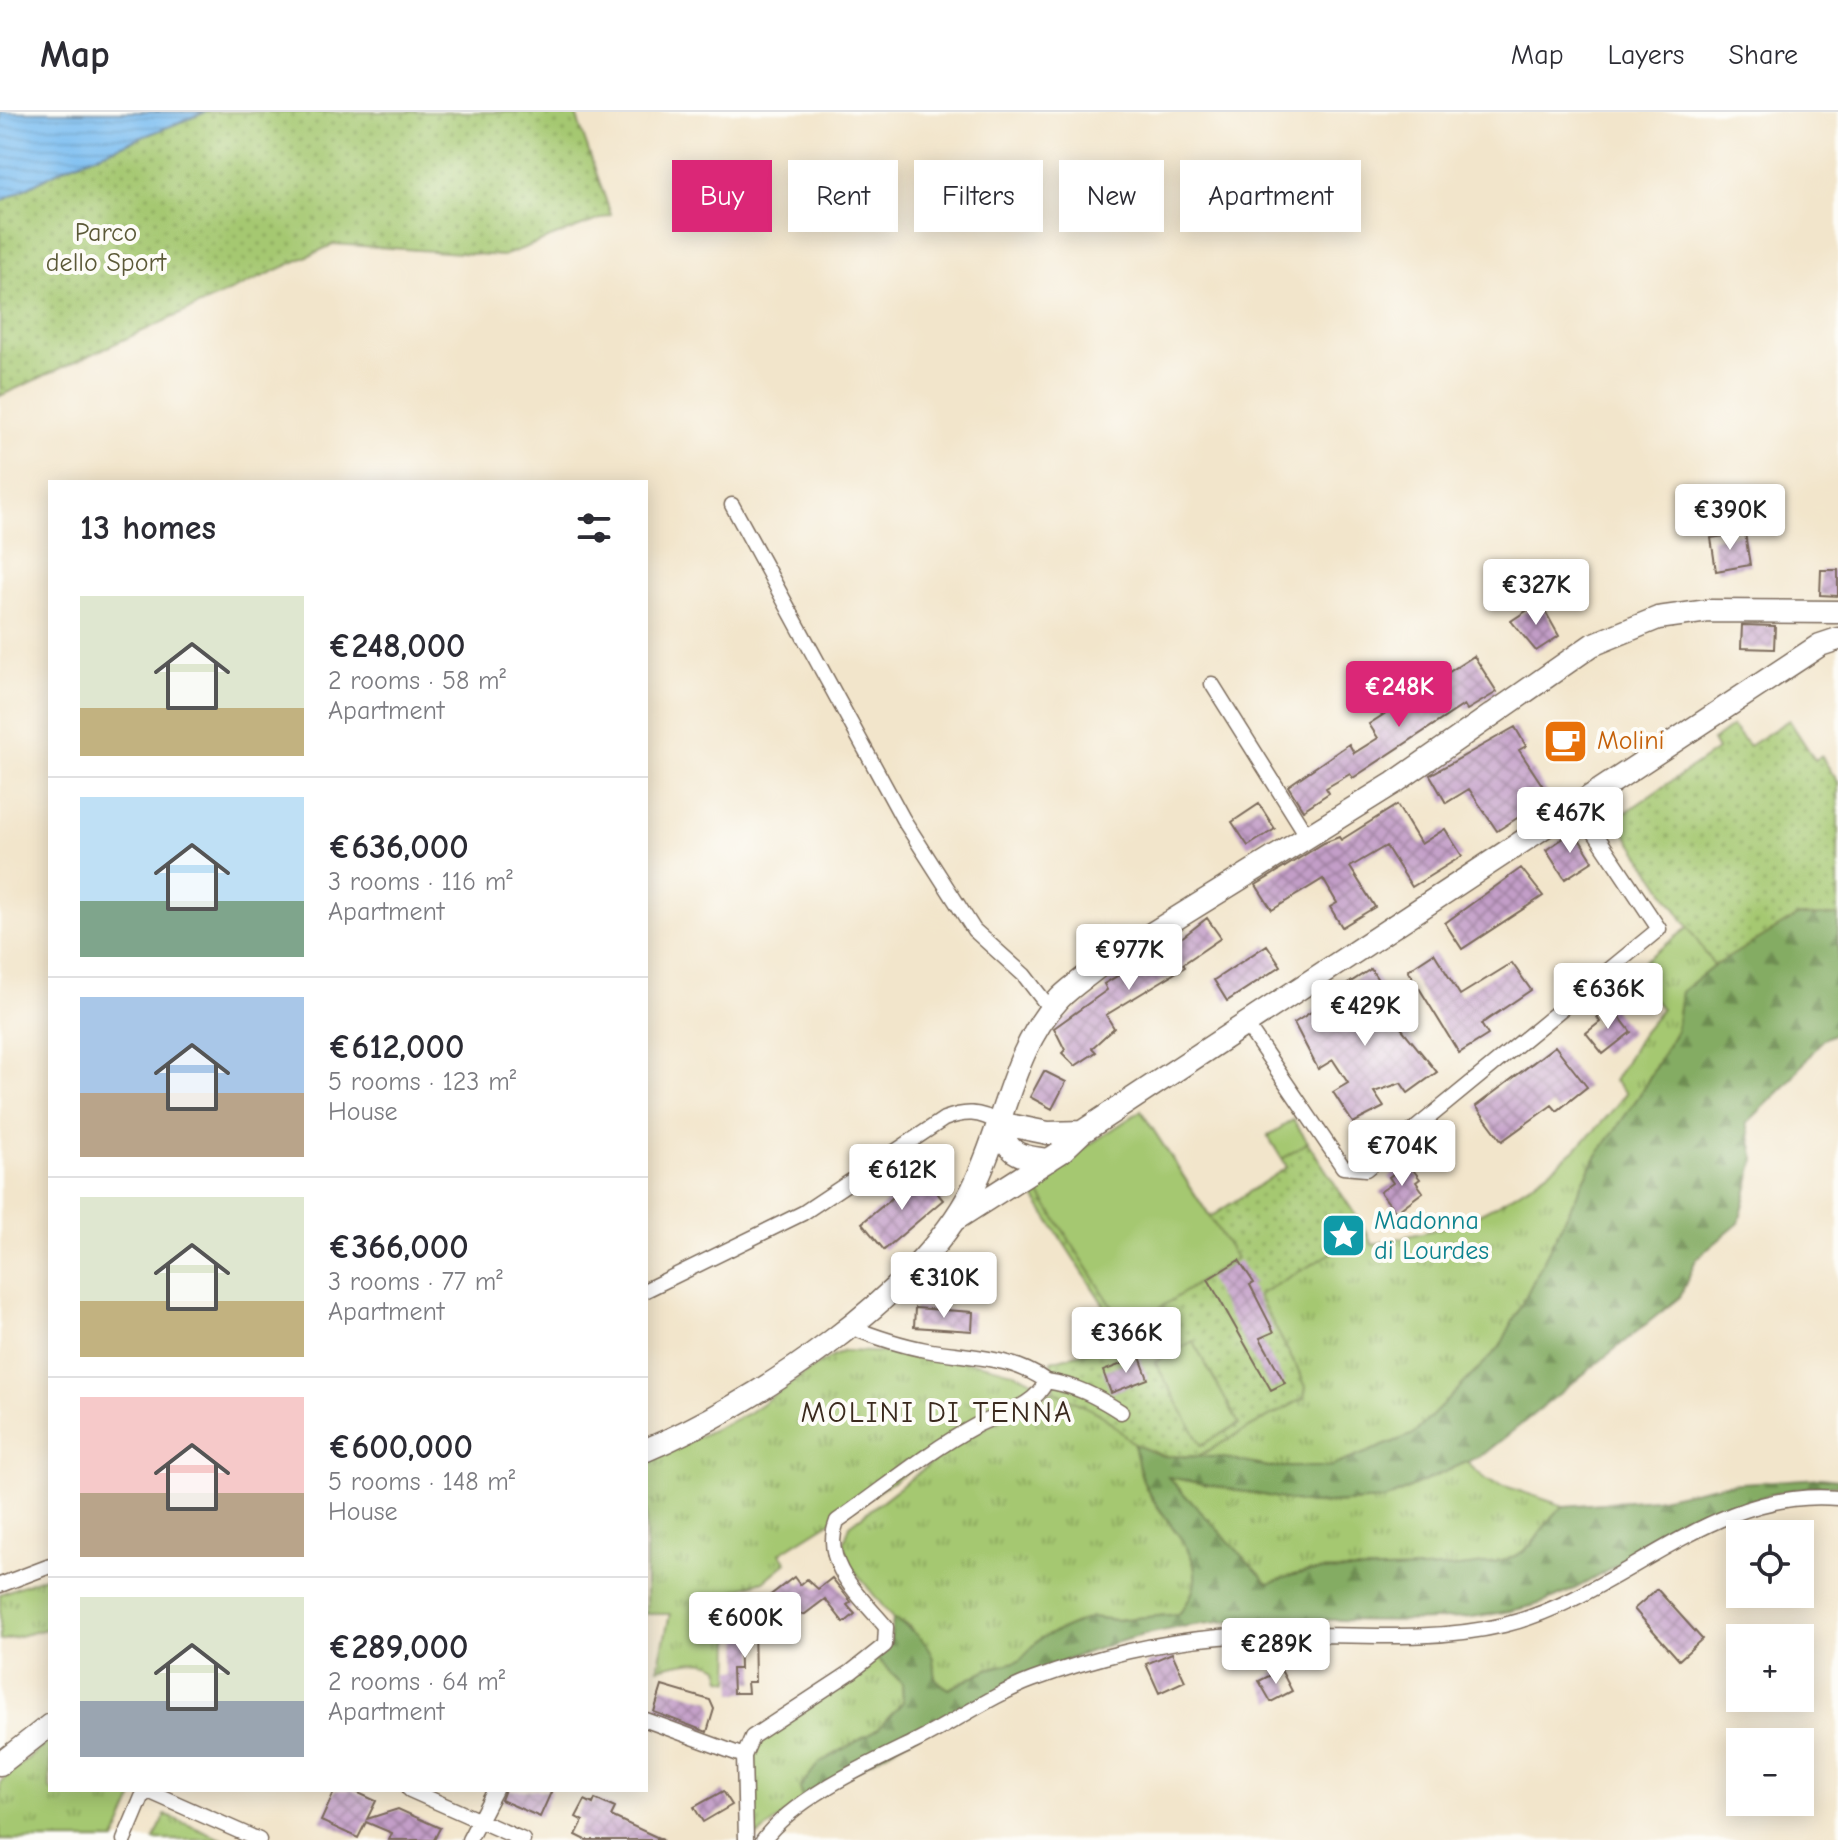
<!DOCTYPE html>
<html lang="en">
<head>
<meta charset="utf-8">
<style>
  :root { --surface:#fff; --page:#f2f2f3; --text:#2b2b33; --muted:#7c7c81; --line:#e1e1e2; --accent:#db2777 }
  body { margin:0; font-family:"Comic Neue",sans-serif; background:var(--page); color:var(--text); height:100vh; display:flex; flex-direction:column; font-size:30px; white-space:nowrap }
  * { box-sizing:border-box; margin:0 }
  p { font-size:26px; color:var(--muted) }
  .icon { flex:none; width:44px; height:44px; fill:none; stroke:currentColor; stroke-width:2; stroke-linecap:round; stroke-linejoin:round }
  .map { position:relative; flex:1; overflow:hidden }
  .side { position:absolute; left:48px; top:368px; width:600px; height:1312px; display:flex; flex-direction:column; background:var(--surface); border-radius:0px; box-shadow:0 4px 20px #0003 }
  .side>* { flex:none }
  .top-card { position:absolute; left:672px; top:48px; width:760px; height:72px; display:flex; gap:16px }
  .tools { position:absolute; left:1726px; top:1408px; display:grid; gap:16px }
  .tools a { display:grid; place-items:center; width:88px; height:88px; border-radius:0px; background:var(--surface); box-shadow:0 4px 20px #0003; font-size:40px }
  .price { position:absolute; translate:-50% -68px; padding:0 18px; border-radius:8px; background:#fff; color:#222; font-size:26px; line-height:52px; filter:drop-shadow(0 2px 4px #0008) }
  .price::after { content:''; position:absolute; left:50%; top:48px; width:24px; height:18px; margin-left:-12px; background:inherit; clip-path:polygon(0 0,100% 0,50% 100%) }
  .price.selected { background:var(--accent); color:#fff }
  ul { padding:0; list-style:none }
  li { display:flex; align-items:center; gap:24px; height:200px; padding:0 32px }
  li+li { border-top:2px solid var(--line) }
  li span { display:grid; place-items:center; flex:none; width:224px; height:160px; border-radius:0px; color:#555 }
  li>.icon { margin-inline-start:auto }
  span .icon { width:96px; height:96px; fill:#fffc; stroke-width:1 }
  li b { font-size:34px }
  h2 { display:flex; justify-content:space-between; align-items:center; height:96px; padding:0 32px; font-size:34px }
  .pill { padding:0 28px; border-radius:0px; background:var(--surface); box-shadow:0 4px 20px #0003; font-size:28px; line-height:72px }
  .pill.selected { background:var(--accent); color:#fff }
  header { display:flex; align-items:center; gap:48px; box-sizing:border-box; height:112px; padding:0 40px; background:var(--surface); border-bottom:2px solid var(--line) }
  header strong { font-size:38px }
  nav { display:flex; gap:44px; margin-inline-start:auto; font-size:28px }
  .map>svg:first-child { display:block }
  .grass { fill:url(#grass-tufts); stroke:#707948; stroke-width:2 }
  .forest { fill:url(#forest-firs); stroke:#606b40; stroke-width:2 }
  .park { fill:url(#park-dots); stroke:#707948; stroke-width:2 }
  .garden { fill:#a5c871; stroke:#707948; stroke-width:2 }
  .water { fill:url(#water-rules); stroke:#5b7488; stroke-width:2 }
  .building { fill:url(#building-cross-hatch) }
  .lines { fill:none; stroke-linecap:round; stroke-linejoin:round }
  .street-casing { stroke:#7b6b5b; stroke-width:17 }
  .secondary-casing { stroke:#7b6b5b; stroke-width:25 }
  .street { stroke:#fff; stroke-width:14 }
  .secondary { stroke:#fff; stroke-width:22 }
  .labels { text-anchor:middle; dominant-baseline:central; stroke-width:8; stroke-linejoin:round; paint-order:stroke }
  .park-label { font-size:26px; fill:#5b5937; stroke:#fdfcf7 }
  .food-label { font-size:26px; fill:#c56008; stroke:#fdfcf7; text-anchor:start }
  .culture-label { font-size:26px; fill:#0d838f; stroke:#fdfcf7; text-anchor:start }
  .quarter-label { font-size:30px; letter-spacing:2px; fill:#3b2a1e; stroke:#fdfcf7 }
</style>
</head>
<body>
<header>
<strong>Map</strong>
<nav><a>Map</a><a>Layers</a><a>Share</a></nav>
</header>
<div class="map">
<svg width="1838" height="1728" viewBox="0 0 1838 1728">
  <defs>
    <pattern id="grass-tufts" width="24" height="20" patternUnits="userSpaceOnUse" patternTransform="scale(2)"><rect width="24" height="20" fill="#a5c871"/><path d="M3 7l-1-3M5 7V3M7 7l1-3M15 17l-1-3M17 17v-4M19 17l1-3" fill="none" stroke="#88a35c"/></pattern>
    <pattern id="forest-firs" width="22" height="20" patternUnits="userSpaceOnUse" patternTransform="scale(2)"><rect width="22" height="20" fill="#84ac63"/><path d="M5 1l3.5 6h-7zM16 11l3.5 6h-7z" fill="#6d8c51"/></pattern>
    <pattern id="park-dots" width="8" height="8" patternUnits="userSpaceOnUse" patternTransform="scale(2)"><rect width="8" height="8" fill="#a5c871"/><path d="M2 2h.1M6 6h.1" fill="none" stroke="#88a35c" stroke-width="1.8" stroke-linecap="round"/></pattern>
    <pattern id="water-rules" width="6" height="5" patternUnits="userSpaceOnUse" patternTransform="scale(2)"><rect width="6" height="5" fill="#7bbef1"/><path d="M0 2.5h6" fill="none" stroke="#6ba3ce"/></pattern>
    <pattern id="building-cross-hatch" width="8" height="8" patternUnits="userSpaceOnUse" patternTransform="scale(2)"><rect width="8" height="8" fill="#c39ec8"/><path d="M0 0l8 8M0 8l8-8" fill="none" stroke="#a081a2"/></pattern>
  </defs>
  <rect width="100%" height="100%" fill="#fdfcf7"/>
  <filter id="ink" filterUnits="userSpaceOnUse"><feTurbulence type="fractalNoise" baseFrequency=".0125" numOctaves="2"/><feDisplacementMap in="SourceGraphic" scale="16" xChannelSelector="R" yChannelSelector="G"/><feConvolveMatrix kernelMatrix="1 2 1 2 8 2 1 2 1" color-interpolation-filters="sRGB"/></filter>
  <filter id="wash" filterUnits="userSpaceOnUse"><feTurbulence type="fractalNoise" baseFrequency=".006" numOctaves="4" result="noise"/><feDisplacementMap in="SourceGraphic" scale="32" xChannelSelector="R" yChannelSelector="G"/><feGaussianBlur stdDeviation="1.8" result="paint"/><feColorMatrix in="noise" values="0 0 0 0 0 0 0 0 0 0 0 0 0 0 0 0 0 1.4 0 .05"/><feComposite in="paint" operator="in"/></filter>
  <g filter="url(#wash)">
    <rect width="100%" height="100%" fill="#f2e5cb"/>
    <path class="grass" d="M1689 815 1714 854 1681 880 1676 918 1639 984 1596 1045 1500 1236 1414 1322 1330 1355H1269L1198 1344 1304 1286 1301 1264 1257 1183 1367 1121 1372 1133C1406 1123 1448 1118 1479 1102 1536 1074 1589 1032 1626 981L1614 969 1643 920 1662 897 1631 859Z
      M844 1239C891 1240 1001 1246 1037 1272L1035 1280 780 1441 787 1450 764 1469 732 1479 730 1569 722 1567 719 1555C701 1544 677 1552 658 1556L670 1502H646V1349L747 1302 820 1251Z
      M1051 1278C1078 1291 1116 1305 1133 1332 1140 1343 1139 1361 1145 1374 1167 1420 1223 1450 1179 1502L1115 1508 1091 1505 1041 1526 1019 1549 988 1557 949 1577C936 1569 930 1563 933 1547L909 1514 893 1507 851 1454 844 1431 850 1413C894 1381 938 1342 986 1315 1008 1303 1032 1297 1051 1278Z
      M1466 1350 1487 1368 1564 1394C1545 1405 1541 1430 1519 1442 1483 1462 1361 1457 1316 1459 1300 1459 1283 1467 1268 1471L1167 1364 1309 1392 1384 1388Z
      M50 1463V1516L0 1529V1482Z
      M874 1543 902 1571 903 1590 878 1617 818 1652 803 1688 759 1723 751 1721 748 1685 752 1634Z
      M50 1628V1678H137L115 1728H0V1670Z
      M165 1703 224 1728H154Z"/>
    <path class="forest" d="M1797 804H1838V920L1823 927 1788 971 1747 1011 1755 1047 1739 1111 1696 1147 1680 1185 1484 1342 1384 1388 1309 1392 1168 1365 1268 1471C1283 1467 1300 1459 1316 1459 1361 1457 1483 1462 1519 1442 1541 1430 1545 1405 1564 1394L1655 1387 1725 1372 1821 1366 1838 1368V1373C1760 1375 1695 1408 1629 1446 1598 1464 1567 1484 1532 1494 1419 1524 1301 1496 1187 1514 1047 1536 925 1621 803 1688L800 1676 818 1652 878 1617 903 1590 902 1571 874 1543 890 1530 893 1507C908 1514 929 1529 933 1547 936 1564 929 1565 949 1577L988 1557 1019 1549 1041 1526 1091 1505 1115 1508 1179 1502C1222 1451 1169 1421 1146 1375 1139 1362 1137 1346 1134 1332L1163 1344 1219 1345 1269 1355H1330L1414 1322 1500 1235 1596 1045 1639 984 1676 919 1681 880 1714 854Z"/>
    <path class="park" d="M206 0H575L611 103 503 144 334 132 0 284V90L66 55Z
      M1789 608 1815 648 1821 644 1838 670V804H1797L1714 854 1616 707 1717 638 1712 629 1732 614 1749 634Z
      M1141 999 1210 1105 1287 1055 1268 1024 1293 1008 1367 1121 1258 1183 1301 1264 1306 1275 1304 1286 1198 1344H1163L1134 1332 1101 1302 1055 1280 1051 1249 1127 1229 1027 1074Z"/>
    <path class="garden" d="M1141 999 1236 1146 1127 1217 1032 1070Z
      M1293 1008 1308 1030 1282 1047 1268 1024Z
      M1193 1229 1239 1312 1201 1333 1155 1250Z"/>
    <path class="water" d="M0 0H206L66 55 0 90Z"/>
    <g id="blocks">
      <path class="building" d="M1745 421 1750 453 1716 459 1711 426Z
        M1821 458H1838V484L1820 483Z
        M1540 490 1559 524 1536 539 1511 509Z
        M1742 513 1775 514 1774 537 1741 536Z
        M1474 544 1497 580 1467 598 1464 593 1353 666 1350 662 1326 676 1329 681 1303 698 1288 674 1349 632 1354 641 1378 626 1369 612Z
        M1515 615 1526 634 1519 638 1550 685 1497 719 1469 677 1446 691 1430 663Z
        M1259 692 1275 717 1248 734 1232 710Z
        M1397 693 1421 732 1445 717 1462 744 1412 775 1386 734 1350 755 1375 795 1342 815 1330 795 1337 791 1323 767 1272 798 1256 773 1324 731 1339 725 1341 728Z
        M1574 719 1593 749 1565 767 1546 738Z
        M1521 756 1543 784 1462 837 1445 811Z
        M1207 806 1221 826 1183 852 1185 855 1106 903 1114 916 1092 936 1096 940 1075 954 1062 941 1065 938 1054 916 1107 878 1104 872 1184 824Z
        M1267 833 1281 854 1227 889 1214 868Z
        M1434 841 1460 883 1512 851 1531 878 1481 912 1488 923 1459 941 1408 858Z
        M1371 857 1400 902 1393 906 1437 960 1408 981 1401 971 1374 980 1384 995 1353 1011 1333 980 1348 971 1333 948 1318 957 1294 911 1322 893 1337 916 1360 901 1343 875Z
        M1611 894 1631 920 1603 942 1586 921 1600 910 1597 905Z
        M1555 934 1587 975 1557 999 1552 993 1502 1029 1476 994Z
        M1044 959 1066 970 1052 997 1030 985Z
        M1408 1051 1420 1067 1416 1070 1423 1080 1396 1100 1380 1080 1393 1071 1389 1065Z
        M921 1062 943 1088 884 1138 862 1111Z
        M1239 1148 1254 1171 1250 1173 1274 1220 1260 1226 1285 1271 1271 1278 1208 1167Z
        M915 1196 973 1200 972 1219 914 1215Z
        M1140 1245 1148 1267 1111 1281 1103 1259Z
        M794 1465 800 1473 807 1467 818 1477 832 1466 851 1490 847 1493 855 1502 844 1511 825 1487 805 1502 775 1505 767 1495 772 1491 768 1485Z
        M1657 1477 1702 1527 1679 1548 1634 1497Z
        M754 1511 755 1570H747L748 1581H733L732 1557H740L739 1512Z
        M1172 1541 1185 1569 1159 1581 1146 1552Z
        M1281 1558 1292 1579 1271 1590 1259 1569Z
        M662 1574 710 1588 714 1597 707 1620 654 1600Z
        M335 1678H352L376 1689 367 1707 398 1697 440 1716 434 1728H389L392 1721 366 1710 358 1726 321 1709Z
        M505 1678H552L540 1705 501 1688Z
        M723 1679 732 1693 703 1710 694 1695Z
        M595 1687 615 1696 611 1704 663 1728H586L576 1723 583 1709 576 1705 585 1688 593 1692Z"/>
    </g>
  </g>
  <g filter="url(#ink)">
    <use href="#blocks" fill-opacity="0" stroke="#7b6b5b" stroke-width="2"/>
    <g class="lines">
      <defs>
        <path id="street" d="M732 393 903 707 974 818 1024 863 1051 898
          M1212 572 1308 725
          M1246 912 1343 1055 1366 1057 1659 817 1577 694
          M646 1178 803 1101 944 1007C965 999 979 999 999 1011
          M1046 1269C1075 1273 1096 1284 1121 1300
          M0 1473 50 1454
          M646 1608 744 1644 746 1728
          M744 1644 752 1625 851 1560 885 1533 886 1515C861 1485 820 1451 837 1409 882 1378 927 1340 975 1314 999 1301 1035 1296 1046 1269 1013 1244 965 1245 926 1238 899 1233 873 1224 848 1214
          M146 1678 259 1728
          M410 1678 523 1728
          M124 1728 145 1678
          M469 1728 495 1678
          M763 1728C794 1686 867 1653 914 1630 953 1611 992 1583 1032 1568 1092 1546 1157 1530 1220 1525 1314 1516 1411 1535 1504 1513 1621 1485 1710 1374 1838 1386"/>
        <path id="secondary" d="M999 1011 1048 1021 1082 1020
          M999 1011C1007 1042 1018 1045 1049 1048
          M956 1107 1061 1040 1082 1020 1820 533 1838 527
          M646 1338C754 1293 918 1184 972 1078 1004 1016 1011 938 1060 886 1071 875 1086 865 1098 855L1394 671 1592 533 1658 506 1708 499 1838 500
          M0 1652 50 1613"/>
      </defs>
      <use href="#street" class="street-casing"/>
      <use href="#secondary" class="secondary-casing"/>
      <use href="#street" class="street"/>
      <use href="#secondary" class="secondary"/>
    </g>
  </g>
  <defs>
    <symbol id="cafe-square" viewBox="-11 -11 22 22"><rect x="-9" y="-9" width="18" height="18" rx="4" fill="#e8710a" stroke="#fdfcf7"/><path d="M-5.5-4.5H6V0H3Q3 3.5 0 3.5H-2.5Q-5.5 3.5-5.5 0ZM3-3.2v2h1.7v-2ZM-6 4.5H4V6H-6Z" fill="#fff"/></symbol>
    <symbol id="sight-square" viewBox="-11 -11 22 22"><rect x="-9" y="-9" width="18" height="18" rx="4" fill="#0f9aa8" stroke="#fdfcf7"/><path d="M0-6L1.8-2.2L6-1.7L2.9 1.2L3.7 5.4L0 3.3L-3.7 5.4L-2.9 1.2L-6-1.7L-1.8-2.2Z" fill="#fff"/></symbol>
  </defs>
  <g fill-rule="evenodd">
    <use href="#cafe-square" x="1540" y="604" width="51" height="51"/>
    <use href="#sight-square" x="1318" y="1098" width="51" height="51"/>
  </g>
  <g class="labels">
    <g class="park-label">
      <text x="106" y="121">Parco<tspan x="106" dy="30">dello Sport</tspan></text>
    </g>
    <g class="food-label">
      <text x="1597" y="629">Molini</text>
    </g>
    <g class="culture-label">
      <text x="1374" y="1109">Madonna<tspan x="1374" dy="30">di Lourdes</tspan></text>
    </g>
    <g class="quarter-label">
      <text x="937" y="1300">MOLINI DI TENNA</text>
    </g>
  </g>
</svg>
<div class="tools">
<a><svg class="icon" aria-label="locate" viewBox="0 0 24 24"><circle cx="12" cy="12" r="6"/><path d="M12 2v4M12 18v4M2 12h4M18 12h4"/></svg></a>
<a>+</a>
<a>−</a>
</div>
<b class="price" style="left:1730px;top:440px">€390K</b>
<b class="price" style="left:1536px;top:515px">€327K</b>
<b class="price selected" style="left:1399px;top:617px">€248K</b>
<b class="price" style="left:1570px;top:743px">€467K</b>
<b class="price" style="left:1129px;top:880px">€977K</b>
<b class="price" style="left:1608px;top:919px">€636K</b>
<b class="price" style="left:1365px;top:936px">€429K</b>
<b class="price" style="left:1402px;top:1076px">€704K</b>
<b class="price" style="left:902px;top:1100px">€612K</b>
<b class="price" style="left:944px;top:1208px">€310K</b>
<b class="price" style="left:1126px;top:1263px">€366K</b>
<b class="price" style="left:745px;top:1548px">€600K</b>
<b class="price" style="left:1276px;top:1574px">€289K</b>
<div class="top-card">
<a class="pill selected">Buy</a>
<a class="pill">Rent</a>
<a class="pill">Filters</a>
<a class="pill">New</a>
<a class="pill">Apartment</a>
</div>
<section class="side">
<h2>13 homes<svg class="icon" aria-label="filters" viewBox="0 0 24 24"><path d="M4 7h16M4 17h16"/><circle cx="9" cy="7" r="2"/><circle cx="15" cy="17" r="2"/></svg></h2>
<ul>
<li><span style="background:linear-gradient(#dfe7d0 70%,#c2b280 0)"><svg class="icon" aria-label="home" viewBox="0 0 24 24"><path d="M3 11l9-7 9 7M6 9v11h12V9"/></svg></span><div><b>€248,000</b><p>2 rooms · 58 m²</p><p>Apartment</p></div></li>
<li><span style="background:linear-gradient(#bfe0f5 65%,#7fa58c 0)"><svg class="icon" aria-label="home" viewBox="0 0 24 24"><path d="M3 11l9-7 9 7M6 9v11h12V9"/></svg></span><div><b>€636,000</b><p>3 rooms · 116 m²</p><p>Apartment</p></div></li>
<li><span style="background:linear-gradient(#a9c7e8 60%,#b9a48a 0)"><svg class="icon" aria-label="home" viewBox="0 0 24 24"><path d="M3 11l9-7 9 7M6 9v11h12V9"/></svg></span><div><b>€612,000</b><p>5 rooms · 123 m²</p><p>House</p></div></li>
<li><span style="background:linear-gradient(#dfe7d0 65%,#c2b280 0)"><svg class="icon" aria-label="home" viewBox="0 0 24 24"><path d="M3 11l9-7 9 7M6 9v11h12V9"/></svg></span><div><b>€366,000</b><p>3 rooms · 77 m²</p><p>Apartment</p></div></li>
<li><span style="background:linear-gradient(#f6c9c9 60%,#b9a48a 0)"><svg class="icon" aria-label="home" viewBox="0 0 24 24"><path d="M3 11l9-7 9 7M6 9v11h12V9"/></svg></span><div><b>€600,000</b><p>5 rooms · 148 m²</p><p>House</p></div></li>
<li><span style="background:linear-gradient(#dfe7d0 65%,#9aa5b1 0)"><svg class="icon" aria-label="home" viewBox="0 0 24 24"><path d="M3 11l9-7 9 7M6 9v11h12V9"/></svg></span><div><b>€289,000</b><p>2 rooms · 64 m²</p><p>Apartment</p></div></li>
</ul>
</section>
</div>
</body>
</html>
